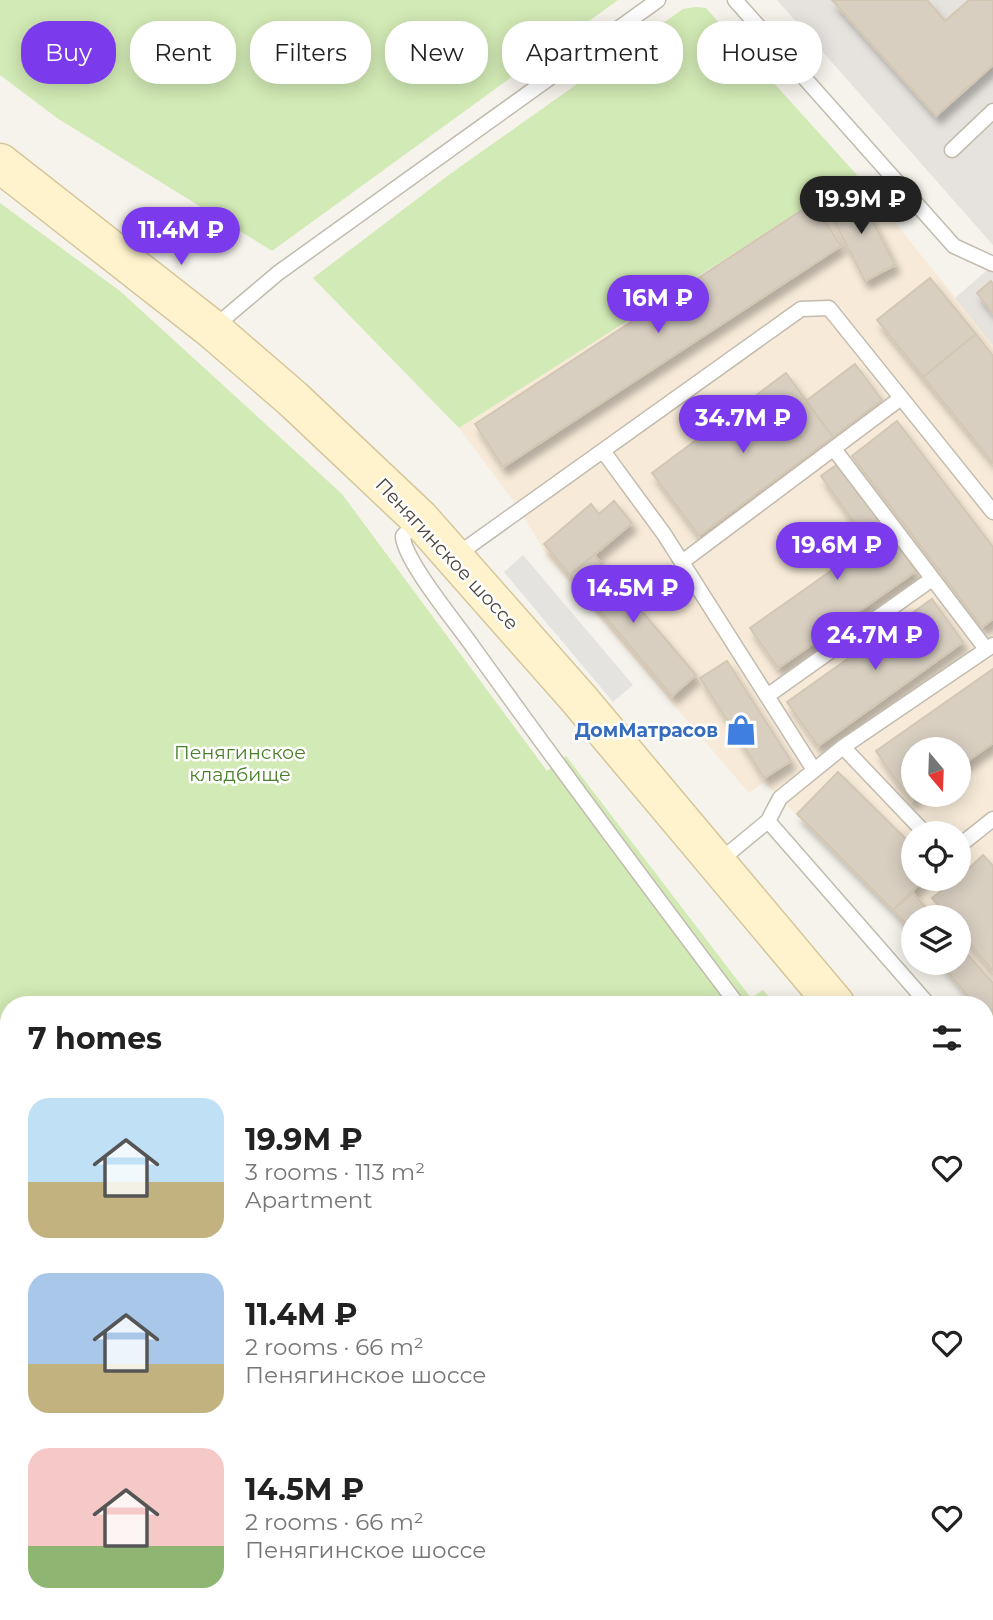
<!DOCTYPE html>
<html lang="en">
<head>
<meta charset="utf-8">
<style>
  :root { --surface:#fff; --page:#f2f2f2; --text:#222; --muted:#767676; --accent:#7c3aed }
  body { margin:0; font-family:Montserrat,sans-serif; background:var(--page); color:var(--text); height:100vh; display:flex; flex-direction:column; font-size:26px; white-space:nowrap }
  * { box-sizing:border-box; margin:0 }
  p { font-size:23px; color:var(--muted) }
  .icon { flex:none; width:38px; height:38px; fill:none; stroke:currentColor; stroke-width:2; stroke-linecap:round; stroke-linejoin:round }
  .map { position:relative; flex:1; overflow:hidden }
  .details { position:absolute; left:0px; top:996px; width:994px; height:625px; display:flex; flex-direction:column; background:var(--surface); border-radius:28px 28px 0 0; box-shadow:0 4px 18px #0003 }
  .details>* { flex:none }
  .top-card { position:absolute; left:21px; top:21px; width:952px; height:63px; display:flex; gap:14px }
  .needle { width:46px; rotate:161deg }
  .controls { position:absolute; left:901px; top:737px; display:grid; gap:14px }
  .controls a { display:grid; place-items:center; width:70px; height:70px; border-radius:50%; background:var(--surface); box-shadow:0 4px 18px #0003; font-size:35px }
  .price { position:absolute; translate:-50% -60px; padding:0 16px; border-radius:24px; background:var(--accent); color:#fff; font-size:23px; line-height:46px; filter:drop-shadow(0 2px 4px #0008) }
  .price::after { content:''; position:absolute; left:50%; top:42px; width:21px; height:16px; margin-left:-10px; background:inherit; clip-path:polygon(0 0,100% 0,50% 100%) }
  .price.on { background:#222; color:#fff }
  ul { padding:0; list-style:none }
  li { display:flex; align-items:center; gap:21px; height:175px; padding:0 28px }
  li span { display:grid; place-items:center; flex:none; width:196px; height:140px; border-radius:21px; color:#555 }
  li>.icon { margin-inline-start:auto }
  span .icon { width:84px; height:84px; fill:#fffc; stroke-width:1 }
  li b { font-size:30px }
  h2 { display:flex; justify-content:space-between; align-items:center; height:84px; padding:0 28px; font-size:30px }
  .chip { padding:0 24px; border-radius:28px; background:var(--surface); box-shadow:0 4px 18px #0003; font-size:24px; line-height:63px }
  .chip.on { background:var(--accent); color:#fff }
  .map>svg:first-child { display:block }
  .commercial { fill:#f7ead8; fill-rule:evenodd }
  .industrial { fill:#e6e2dd }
  .green { fill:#d2eab5 }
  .parking { fill:#e5e3e0 }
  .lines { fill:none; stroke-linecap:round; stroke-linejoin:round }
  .stream { stroke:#a9d4f2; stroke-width:9 }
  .building { fill:#d8cfc1; stroke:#d3c7b4; stroke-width:2; filter:url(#shadow) }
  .service-casing { stroke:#c2bbae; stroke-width:17 }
  .secondary-casing { stroke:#d6c79b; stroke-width:41 }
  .service { stroke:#fff; stroke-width:14 }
  .secondary { stroke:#fff3cd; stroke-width:38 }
  .labels { text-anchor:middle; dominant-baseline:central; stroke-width:5; stroke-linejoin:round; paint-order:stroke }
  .street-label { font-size:19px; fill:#4b4439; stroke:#fff }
  .shop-label { font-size:19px; font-weight:bold; fill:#366cbe; stroke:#fff; text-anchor:end }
  .park-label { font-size:19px; fill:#4a7f2a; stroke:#fff }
</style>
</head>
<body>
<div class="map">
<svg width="993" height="1620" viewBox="0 0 993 1620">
  <defs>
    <filter id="shadow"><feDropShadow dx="4.5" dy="8" stdDeviation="3.5" flood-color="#0004"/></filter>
  </defs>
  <rect width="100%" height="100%" fill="#f6f3ec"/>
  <path class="commercial" d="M857 175 993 345V1029L985 1019V1004H973L938 963 959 962V917H914L913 934 764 782 749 793 548 558 520 510 459 428ZM914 749H959V794H914ZM914 833H959V878H914Z"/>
  <path class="industrial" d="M777 0H993V245Z
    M993 265V345L955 298Z"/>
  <path class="green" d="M0 0H618L272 251 57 118 0 75Z
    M696 7 706 8 857 175 459 428 313 278 450 174 683 9Z
    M0 203 120 291 342 494 547 771 566 756 751 998 763 990 775 1004H9V1612H985V1281L993 1290V1620H0Z"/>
  <path class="parking" d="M523 555 633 685 613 702 504 572Z"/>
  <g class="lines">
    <path class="stream" d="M0 1291 9 1302
      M242 1612 245 1620"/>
  </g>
  <path class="building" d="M832 0H927L945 21 969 0H993V65L936 116Z
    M858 192 895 265 865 281 827 207Z
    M813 203 841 246 503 467 475 424Z
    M930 278 976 334 923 377 877 320Z
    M991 281 993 284V313L977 293Z
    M976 334 993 356V463L923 377Z
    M855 364 882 400 833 437 806 401Z
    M786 373 833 437 699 536 652 473Z
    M897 421 993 547V619L982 627 852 456Z
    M839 463 916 571 778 668 750 628 869 544 821 476Z
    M614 501 632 523 570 575 544 544 591 504 599 514Z
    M594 555 696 675 672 696 570 575Z
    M932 599 963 642 818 746 787 702Z
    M727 661 791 761 764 778 700 678Z
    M993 669V743L959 767V749H914V794H920L911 801 876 751Z
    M838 772 914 847V878H925L893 910 797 814Z
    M983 855 993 866V971L959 931V917H948L932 898 959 878Z
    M913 893 934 917H914V933L893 910Z
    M959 945 993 983V1025L985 1016V1004H975L939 962H959Z"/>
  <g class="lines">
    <defs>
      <path id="service" d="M735 0 954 246 993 264
        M952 150 993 111
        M213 328 278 273 658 0
        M834 449 986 649
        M603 451 664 534 814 770
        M419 520 403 536C403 559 457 624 473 647 559 767 648 886 737 1004
        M454 557 801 309 829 308 993 512
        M682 562 901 398
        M767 696 932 579
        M843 747 925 833
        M768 821 780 798 843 747 993 645
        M959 846 993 819
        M717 863 768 821 928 1004
        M985 1070 993 1079"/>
      <path id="secondary" d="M0 163 212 329 293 399 420 519 578 698 835 1004
        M985 1193 993 1203"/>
    </defs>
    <use href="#service" class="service-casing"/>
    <use href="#secondary" class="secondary-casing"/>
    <use href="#service" class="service"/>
    <use href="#secondary" class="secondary"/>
  </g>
  <defs>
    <symbol id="shop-bare" viewBox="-9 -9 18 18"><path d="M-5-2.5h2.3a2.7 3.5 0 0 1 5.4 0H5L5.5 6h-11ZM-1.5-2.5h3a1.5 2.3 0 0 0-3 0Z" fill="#3f7fe0" stroke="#fff" stroke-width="2.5" paint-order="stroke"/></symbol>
  </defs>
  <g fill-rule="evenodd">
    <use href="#shop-bare" x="719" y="708" width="44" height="44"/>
  </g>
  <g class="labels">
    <g class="street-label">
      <text transform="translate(447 554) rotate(47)">Пенягинское шоссе</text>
    </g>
    <g class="shop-label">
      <text x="718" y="730">ДомМатрасов</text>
    </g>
    <g class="park-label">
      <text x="240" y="752">Пенягинское<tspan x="240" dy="22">кладбище</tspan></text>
    </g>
  </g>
</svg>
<div class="controls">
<a><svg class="needle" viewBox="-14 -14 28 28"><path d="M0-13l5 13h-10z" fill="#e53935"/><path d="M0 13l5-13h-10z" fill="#767676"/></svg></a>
<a><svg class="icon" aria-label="locate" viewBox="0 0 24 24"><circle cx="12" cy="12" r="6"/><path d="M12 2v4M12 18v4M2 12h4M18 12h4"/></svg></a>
<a><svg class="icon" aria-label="layers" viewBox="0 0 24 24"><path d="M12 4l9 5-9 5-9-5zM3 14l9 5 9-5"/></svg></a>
</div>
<b class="price on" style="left:861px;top:236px">19.9M ₽</b>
<b class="price" style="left:181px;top:267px">11.4M ₽</b>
<b class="price" style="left:658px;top:335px">16M ₽</b>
<b class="price" style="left:743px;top:455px">34.7M ₽</b>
<b class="price" style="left:837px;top:582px">19.6M ₽</b>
<b class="price" style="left:633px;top:625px">14.5M ₽</b>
<b class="price" style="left:875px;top:672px">24.7M ₽</b>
<div class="top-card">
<a class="chip on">Buy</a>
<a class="chip">Rent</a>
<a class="chip">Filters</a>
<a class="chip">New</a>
<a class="chip">Apartment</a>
<a class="chip">House</a>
</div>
<section class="details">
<h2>7 homes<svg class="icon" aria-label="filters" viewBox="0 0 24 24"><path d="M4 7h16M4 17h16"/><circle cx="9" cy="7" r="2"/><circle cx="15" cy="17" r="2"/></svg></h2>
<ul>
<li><span style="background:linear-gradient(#bfe0f5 60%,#c2b280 0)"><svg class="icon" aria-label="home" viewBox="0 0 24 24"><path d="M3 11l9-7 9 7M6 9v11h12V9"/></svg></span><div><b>19.9M ₽</b><p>3 rooms · 113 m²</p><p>Apartment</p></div><svg class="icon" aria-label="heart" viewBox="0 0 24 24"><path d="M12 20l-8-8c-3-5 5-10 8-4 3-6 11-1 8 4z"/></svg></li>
<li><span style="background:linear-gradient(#a9c7e8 65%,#c2b280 0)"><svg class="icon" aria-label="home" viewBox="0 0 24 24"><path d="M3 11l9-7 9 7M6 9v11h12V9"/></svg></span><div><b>11.4M ₽</b><p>2 rooms · 66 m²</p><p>Пенягинское шоссе</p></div><svg class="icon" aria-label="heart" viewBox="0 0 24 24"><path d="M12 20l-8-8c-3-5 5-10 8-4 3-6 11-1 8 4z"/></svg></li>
<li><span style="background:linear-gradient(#f6c9c9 70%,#8fb573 0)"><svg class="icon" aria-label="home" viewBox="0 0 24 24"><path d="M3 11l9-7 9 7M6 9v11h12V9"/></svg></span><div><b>14.5M ₽</b><p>2 rooms · 66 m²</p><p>Пенягинское шоссе</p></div><svg class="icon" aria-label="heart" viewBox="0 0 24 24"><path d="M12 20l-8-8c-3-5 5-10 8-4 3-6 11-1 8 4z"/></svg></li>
</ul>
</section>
</div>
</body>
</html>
